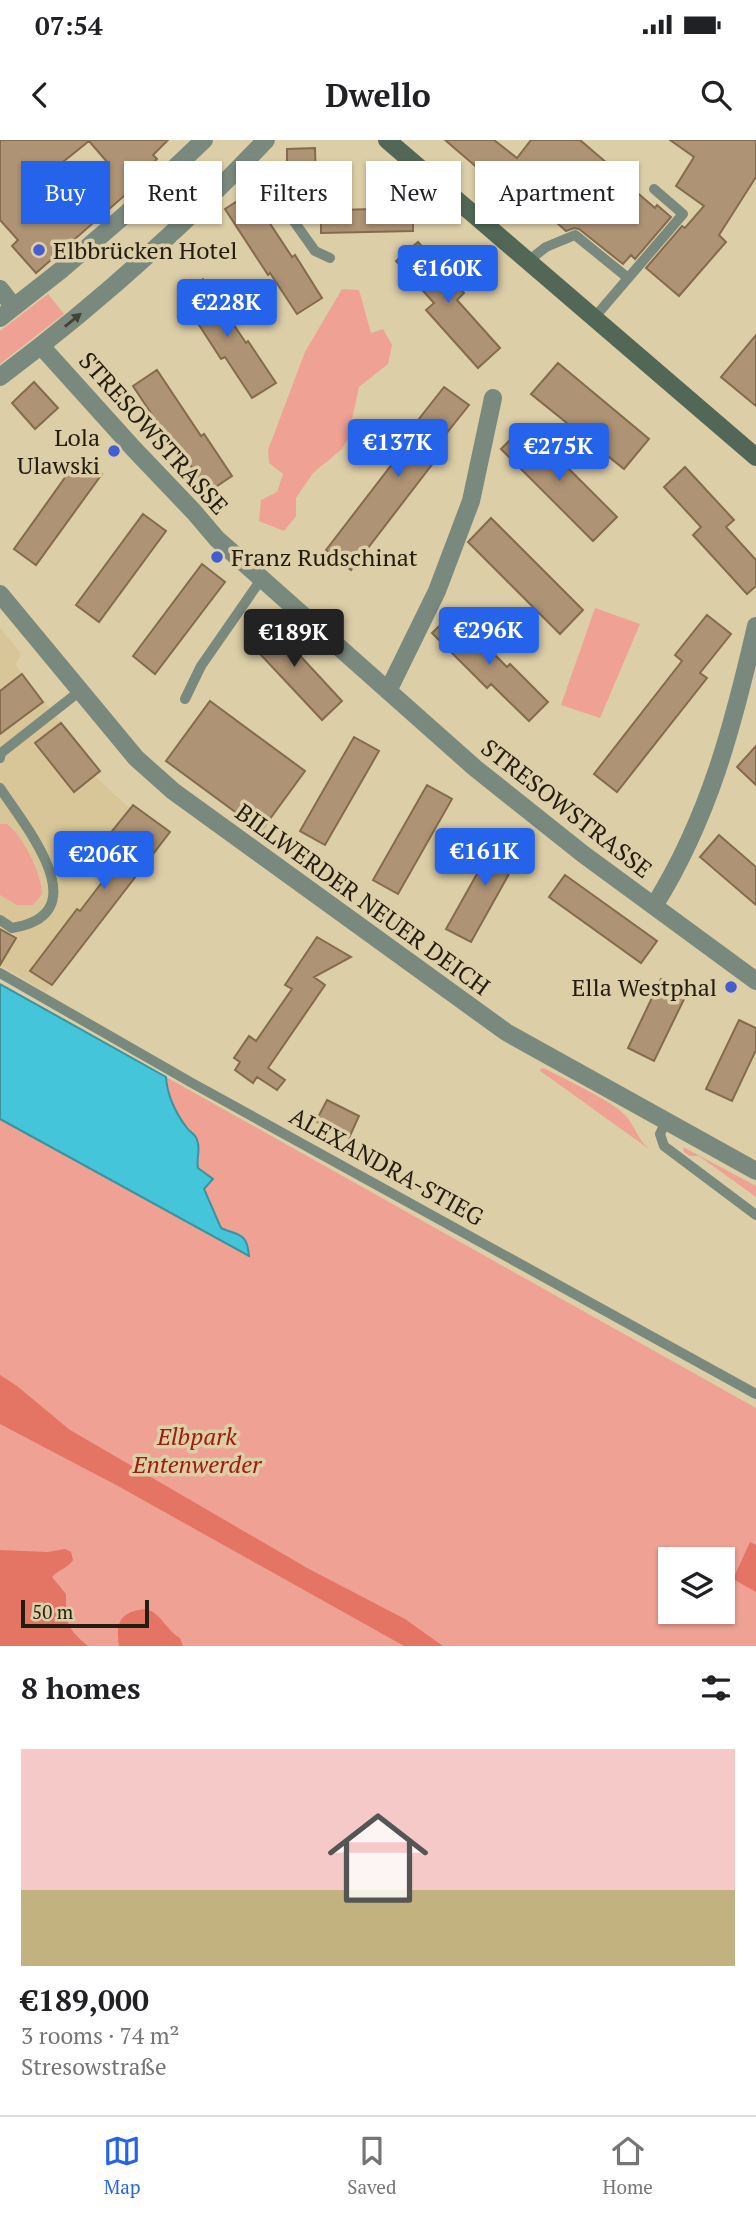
<!DOCTYPE html>
<html lang="en">
<head>
<meta charset="utf-8">
<style>
  :root { --surface:#fff; --page:#f2f2f2; --text:#202124; --muted:#757577; --line:#e0e0e0; --accent:#2563eb }
  body { margin:0; font-family:"PT Serif",serif; background:var(--page); color:var(--text); height:100vh; display:flex; flex-direction:column; font-size:26px; white-space:nowrap }
  * { box-sizing:border-box; margin:0 }
  p { font-size:23px; color:var(--muted) }
  .icon { flex:none; width:38px; height:38px; fill:none; stroke:currentColor; stroke-width:2; stroke-linecap:round; stroke-linejoin:round }
  .map { position:relative; height:1506px; overflow:hidden }
  .details { display:flex; flex-direction:column; background:var(--surface); flex:1 }
  .details>* { flex:none }
  .guide { position:absolute; left:21px; top:21px; width:714px; height:63px; display:flex; gap:14px }
  .controls { position:absolute; left:658px; top:1407px; display:grid; gap:14px }
  .controls a { display:grid; place-items:center; width:77px; height:77px; border-radius:0px; background:var(--surface); box-shadow:0 2px 5px #0004; font-size:35px }
  .scale { position:absolute; left:21px; bottom:18px; width:128px; box-sizing:border-box; padding-left:7px; border:4px solid #241e10; border-top:0; font-size:19px; line-height:24px; white-space:nowrap; color:#241e10; -webkit-text-stroke:5px #dccea7; paint-order:stroke }
  .price { position:absolute; translate:-50% -60px; padding:0 16px; border-radius:7px; background:var(--accent); color:#fff; font-size:23px; line-height:46px; filter:drop-shadow(0 2px 4px #0008) }
  .price::after { content:''; position:absolute; left:50%; top:42px; width:21px; height:16px; margin-left:-10px; background:inherit; clip-path:polygon(0 0,100% 0,50% 100%) }
  .price.on { background:#222; color:#fff }
  ul { padding:0; list-style:none }
  li { display:grid; align-content:center; gap:14px; height:371px; padding:0 21px }
  li+li { border-top:2px solid var(--line) }
  li span { display:grid; place-items:center; height:217px; border-radius:0px; color:#555 }
  li>.icon { margin-inline-start:auto }
  span .icon { width:126px; height:126px; fill:#fffc; stroke-width:1 }
  li b { font-size:30px }
  h2 { display:flex; justify-content:space-between; align-items:center; height:84px; padding:0 21px; font-size:30px }
  .pill { padding:0 24px; border-radius:0px; background:var(--surface); box-shadow:0 2px 5px #0004; font-size:24px; line-height:63px }
  .pill.on { background:var(--accent); color:#fff }
  .status { display:flex; justify-content:space-between; align-items:center; height:49px; padding:0 35px; background:var(--surface); direction:ltr }
  .status svg { height:19px; fill:currentColor }
  header { display:flex; justify-content:space-between; align-items:center; height:91px; padding:0 21px; background:var(--surface); font-size:32px; font-weight:700 }
  .tab-bar { display:flex; justify-content:space-around; align-items:center; height:98px; border-top:2px solid var(--line); background:var(--surface); font-size:19px; color:var(--muted) }
  .tab-bar a { display:grid; justify-items:center; gap:4px }
  .tab-bar .on { color:var(--accent) }
  .map>svg:first-child { display:block }
  .built { fill:#d8c698 }
  .green { fill:#efa194; fill-rule:evenodd }
  .forest { fill:#e47564 }
  .water { fill:#44c5d9; stroke:#3a939d; stroke-width:2 }
  .building { fill:#ae9374; stroke:#856b4d; stroke-width:2; fill-rule:evenodd }
  .lines { fill:none; stroke-linecap:round; stroke-linejoin:round }
  .lane { stroke:#7a897d; stroke-width:10 }
  .street { stroke:#7a897d; stroke-width:18 }
  .secondary { stroke:#526756; stroke-width:18 }
  .oneway { fill:#424336 }
  .poi-dot { fill:#445dd0; stroke:#dccea7; stroke-width:2.5 }
  .labels { text-anchor:middle; dominant-baseline:central; stroke-width:7; stroke-linejoin:round; paint-order:stroke }
  .poi-label { font-size:24px; fill:#241e10; stroke:#dccea7; text-anchor:start }
  .street-label { font-size:24px; fill:#241e10; stroke:#dccea7 }
  .park-label { font-size:24px; font-style:italic; fill:#a11b0f; stroke:#dccea7 }
</style>
</head>
<body>
<div class="status"><b>07:54</b><svg viewBox="0 0 49 12"><path d="M0 12V9h3v3zM5 12V6h3v6zM10 12V3h3v9zM15 12V0h3v12zM26 1h20v11H26zM47 4h2v5h-2z"/></svg></div>
<header><svg class="icon" aria-label="back" viewBox="0 0 24 24"><path d="M15 5l-7 7 7 7"/></svg>Dwello<svg class="icon" aria-label="search" viewBox="0 0 24 24"><circle cx="10" cy="10" r="6"/><path d="M15 15l6 6"/></svg></header>
<div class="map">
<svg width="756" height="1506" viewBox="0 0 756 1506">
  <rect width="100%" height="100%" fill="#dccea7"/>
  <path class="built" d="M0 488 21 513 16 524 18 529 100 631 95 636 129 668 133 665 170 692 46 852 0 825Z"/>
  <path class="green" d="M342 149 359 150 371 193 383 189 392 205 388 224 359 247 348 298 342 309 313 333 296 358V376L284 391 259 381 261 360 277 352 283 334 269 323 268 310 305 212Z
    M48 154 64 174 0 224V191Z
    M595 468 640 484 600 578 561 565Z
    M0 684H7C23 696 42 734 42 754L33 765H17L0 755Z
    M544 928C564 939 610 960 624 974 635 985 636 997 649 1009L539 930Z
    M166 937 756 1268V1506H0V979L249 1115C248 1096 236 1095 221 1088L203 1049 212 1038 198 1028C196 1018 201 1009 197 1000 196 995 190 992 187 988 176 974 167 955 166 937ZM670 1419H723V1472H670Z
    M683 1007 756 1046V1057L699 1016H690L684 1012Z"/>
  <path class="forest" d="M0 1235 17 1246 70 1290 309 1429 405 1479 443 1506H404L118 1346 0 1284Z
    M750 1402 756 1405V1452L733 1439Z
    M65 1409 71 1412 73 1420C67 1429 59 1429 52 1437L66 1454C66 1482 65 1487 88 1506H0V1410L48 1412Z
    M146 1469C162 1474 166 1490 180 1498L183 1506H119C115 1482 121 1471 146 1469Z"/>
  <path class="water" d="M0 844 166 937C167 955 176 974 187 988 190 992 196 995 197 1000 201 1009 196 1018 198 1028L213 1039 204 1049 221 1088C239 1096 247 1092 249 1116L0 979Z"/>
  <path class="building" d="M0 0H168L153 15 157 19 128 45 132 49 36 133 12 106 18 100 0 80ZM89 1 108 23 64 62 43 38Z
    M445 0H494L517 18 531 0H580L629 42 627 44 655 68 657 65 671 77 635 119 631 115 623 124 579 89 574 88 566 91 536 64 529 72Z
    M670 0H756V37L719 95 726 102 679 156 646 128 682 86 685 88 704 66 676 46 694 17Z
    M315 8 316 40 336 39V70L413 68V91L321 93V70L307 71 306 40H287V9Z
    M250 53 292 117 295 115 322 158 297 174 270 133 268 135 225 69Z
    M418 102 464 153 457 160 500 208 478 228 426 170 434 163 396 121Z
    M203 139 246 203 248 201 276 243 252 258 225 217 221 219 179 154Z
    M756 195V266L721 237Z
    M558 223 649 299 624 329 531 254Z
    M157 230 201 296 204 294 232 336 208 352 181 311 178 314 133 246Z
    M34 242 58 268 35 289 12 263Z
    M444 247 469 265 438 304 444 309 351 430 326 410 416 293 411 289Z
    M525 285 617 377 593 401 501 309Z
    M79 318 102 334 36 425 14 409Z
    M685 327 734 380 726 387 756 420V446L747 454 693 395 701 387 664 347Z
    M143 374 166 391 99 482 76 465Z
    M491 378 583 470 560 494 468 402Z
    M202 424 225 442 155 534 133 516Z
    M453 473 507 527 510 524 548 562 529 581 491 544 487 548 432 493Z
    M707 475 731 494 700 533 707 538 617 652 594 634 682 521 675 515Z
    M266 479 342 561 322 580 245 498Z
    M22 534 43 562 0 594V551Z
    M210 561 305 631 261 691 166 621Z
    M61 583 100 631 74 652 35 603Z
    M354 597 379 611 325 705 300 691Z
    M756 606V645L737 627Z
    M427 645 452 659 398 754 373 740Z
    M133 665 170 692 52 845 30 831 77 769 80 771 126 711 108 696Z
    M500 693 524 707 471 802 446 789Z
    M719 695 756 727V765L700 717Z
    M565 735 657 801 641 823 549 757Z
    M0 789 16 798 0 825Z
    M317 797 351 817 314 837 325 845 268 928 285 940 277 950 257 937 253 943 235 930 240 922 234 918 249 896 256 901 292 849 285 845Z
    M661 839 688 851 654 921 628 908Z
    M739 880 756 888V910L732 961 706 949Z
    M327 960 359 976 349 998 316 981Z"/>
  <g class="lines">
    <path class="lane" d="M249 18 315 111 330 118
      M528 121 546 107 575 95 628 138
      M594 178 683 74 654 49
      M185 559 201 526 262 438
      M0 618 1 613 80 551
      M0 648C24 685 100 774 12 788L0 780
      M0 833 192 943 756 1254
      M666 981 660 994 664 1006 756 1075"/>
    <path class="street" d="M0 149 14 167
      M0 178 61 130 127 73 204 0
      M41 206 133 308 194 372 217 399 475 628 583 714 756 841
      M0 237C95 166 184 86 266 0
      M0 454 136 618 173 651 506 892 756 1031
      M388 551 437 451 471 361 493 258
      M654 766C709 678 733 586 756 486"/>
    <path class="secondary" d="M387 0 756 317"/>
  </g>
  <defs><path id="oneway-solid" d="M-6-.8H1V-3.2L6.5 0L1 3.2V.8H-6Z" transform="scale(1.75)"/></defs>
  <use class="oneway" href="#oneway-solid" transform="translate(73 180) rotate(-39)"/>
  <g class="poi-dot">
    <circle cx="39" cy="110" r="7"/>
    <circle cx="114" cy="311" r="7"/>
    <circle cx="217" cy="417" r="7"/>
    <circle cx="731" cy="847" r="7"/>
  </g>
  <g class="labels">
    <g class="poi-label">
      <text x="53" y="110">Elbbrücken Hotel</text>
      <text x="100" y="297" text-anchor="end">Lola<tspan x="100" dy="28">Ulawski</tspan></text>
      <text x="231" y="417">Franz Rudschinat</text>
      <text x="717" y="847" text-anchor="end">Ella Westphal</text>
    </g>
    <g class="street-label">
      <text transform="translate(154 293) rotate(48)">STRESOWSTRASSE</text>
      <text transform="translate(567 668) rotate(38)">STRESOWSTRASSE</text>
      <text transform="translate(363 759) rotate(36)">BILLWERDER NEUER DEICH</text>
      <text transform="translate(387 1026) rotate(29)">ALEXANDRA-STIEG</text>
    </g>
    <g class="park-label">
      <text x="197" y="1296">Elbpark<tspan x="197" dy="28">Entenwerder</tspan></text>
    </g>
  </g>
</svg>
<div class="controls">
<a><svg class="icon" aria-label="layers" viewBox="0 0 24 24"><path d="M12 4l9 5-9 5-9-5zM3 14l9 5 9-5"/></svg></a>
</div>
<div class="scale">50 m</div>
<b class="price" style="left:448px;top:165px">€160K</b>
<b class="price" style="left:227px;top:199px">€228K</b>
<b class="price" style="left:398px;top:339px">€137K</b>
<b class="price" style="left:559px;top:343px">€275K</b>
<b class="price" style="left:489px;top:527px">€296K</b>
<b class="price on" style="left:294px;top:529px">€189K</b>
<b class="price" style="left:485px;top:748px">€161K</b>
<b class="price" style="left:104px;top:751px">€206K</b>
<div class="guide">
<a class="pill on">Buy</a>
<a class="pill">Rent</a>
<a class="pill">Filters</a>
<a class="pill">New</a>
<a class="pill">Apartment</a>
</div>
</div>
<section class="details">
<h2>8 homes<svg class="icon" aria-label="filters" viewBox="0 0 24 24"><path d="M4 7h16M4 17h16"/><circle cx="9" cy="7" r="2"/><circle cx="15" cy="17" r="2"/></svg></h2>
<ul>
<li><span style="background:linear-gradient(#f6c9c9 65%,#c2b280 0)"><svg class="icon" aria-label="home" viewBox="0 0 24 24"><path d="M3 11l9-7 9 7M6 9v11h12V9"/></svg></span><div><b>€189,000</b><p>3 rooms · 74 m²</p><p>Stresowstraße</p></div></li>
</ul>
</section>
<nav class="tab-bar">
<a class="on"><svg class="icon" aria-label="map" viewBox="0 0 24 24"><path d="M3 6l6-2 6 2 6-2v14l-6 2-6-2-6 2zM9 4v14M15 6v14"/></svg>Map</a>
<a><svg class="icon" aria-label="saved" viewBox="0 0 24 24"><path d="M7 4h10v16l-5-4-5 4z"/></svg>Saved</a>
<a><svg class="icon" aria-label="home" viewBox="0 0 24 24"><path d="M3 11l9-7 9 7M6 9v11h12V9"/></svg>Home</a>
</nav>
</body>
</html>
